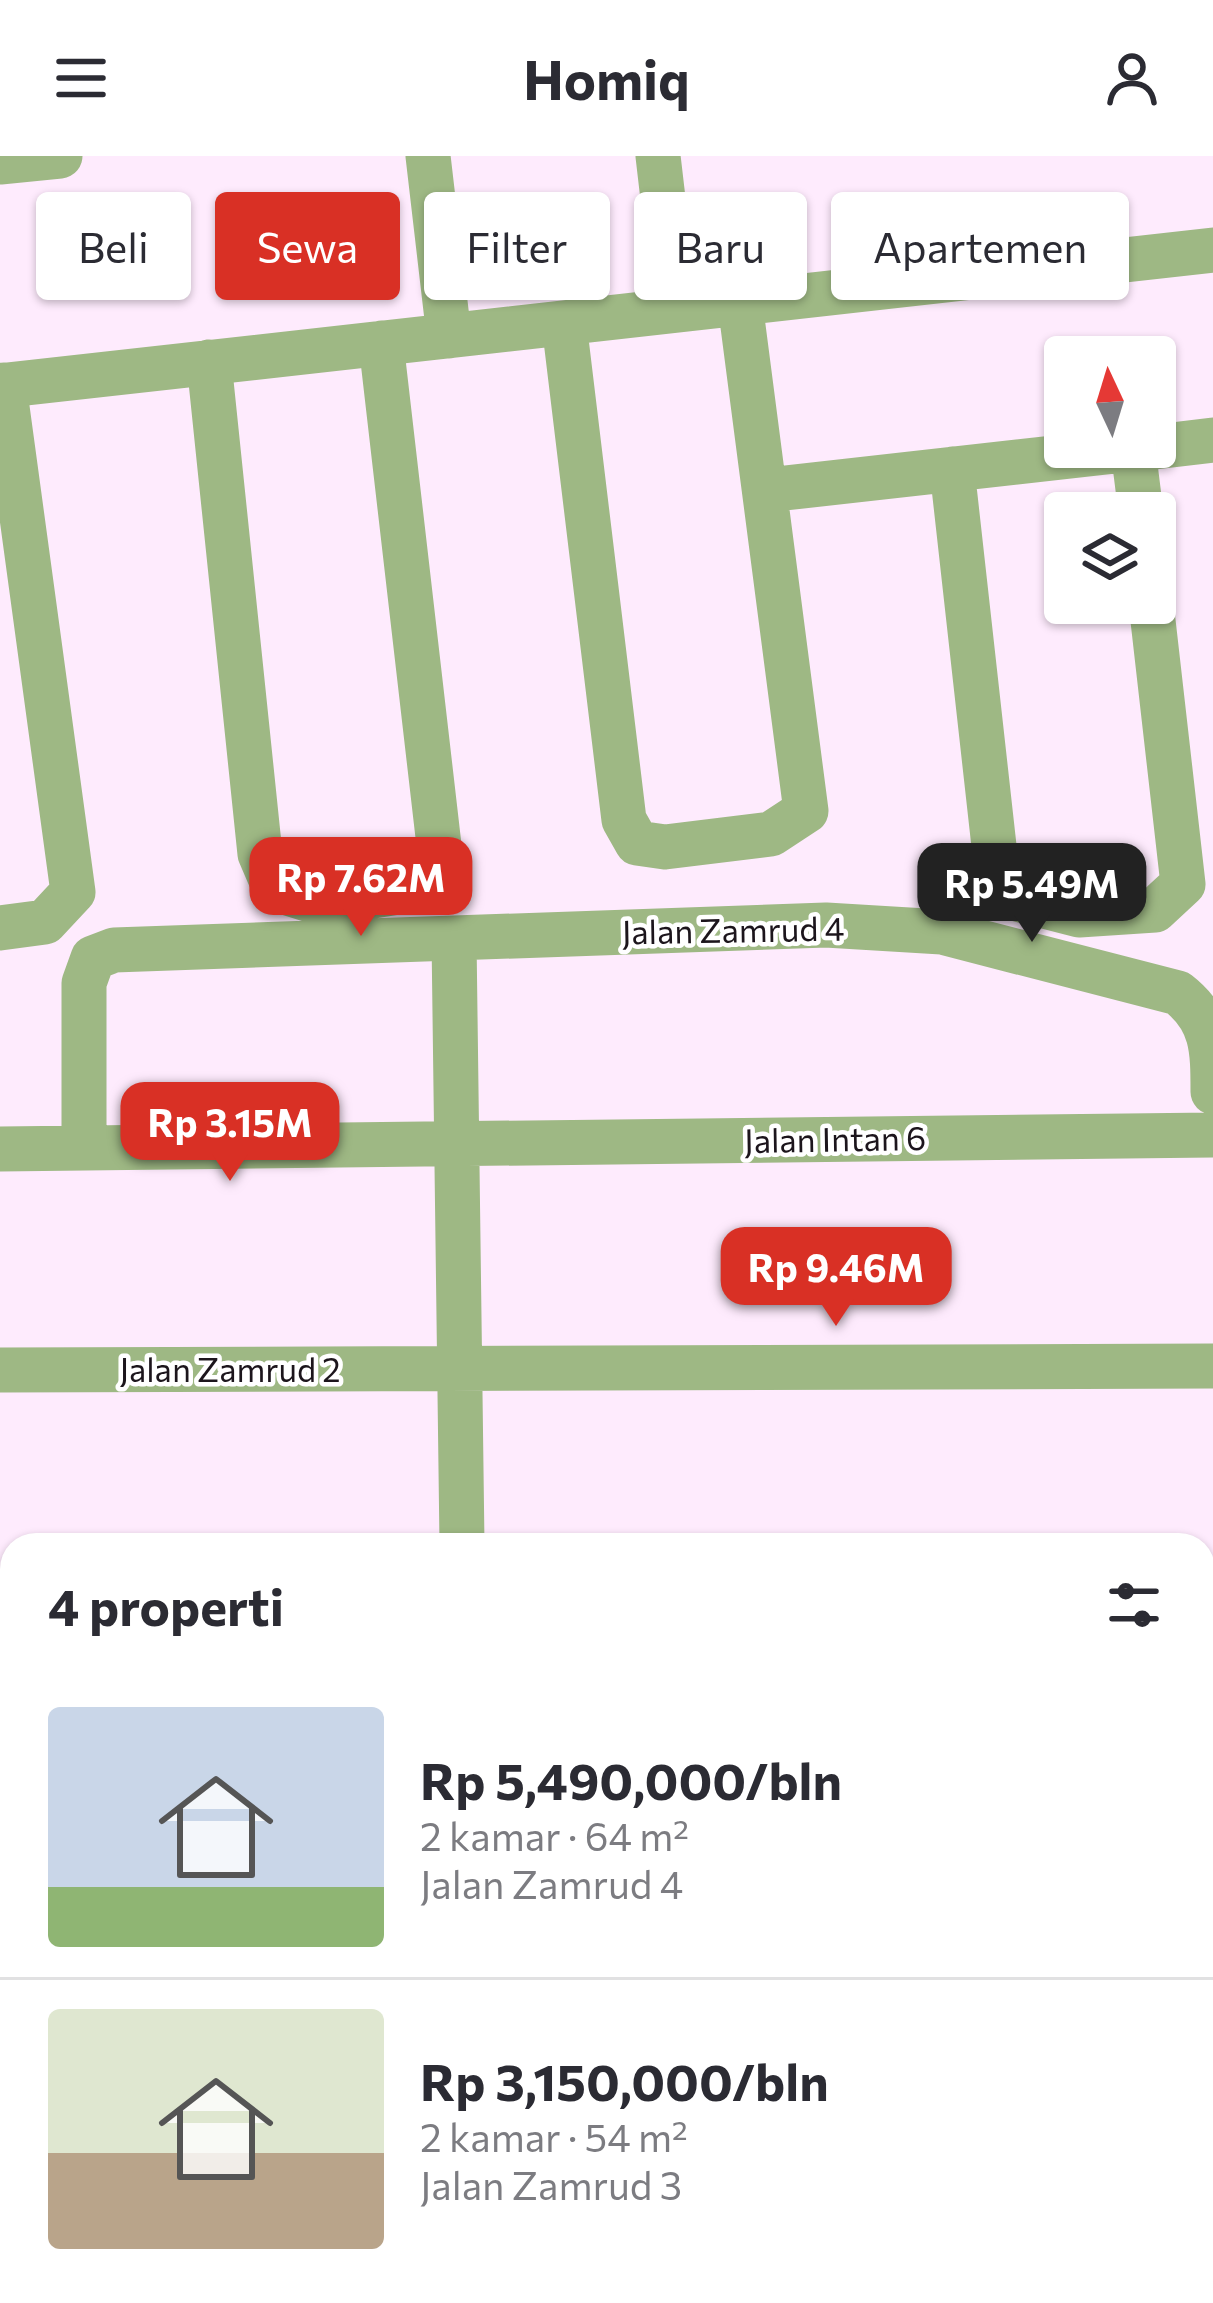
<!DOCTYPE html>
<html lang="id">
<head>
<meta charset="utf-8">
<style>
  :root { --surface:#fff; --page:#f2f2f3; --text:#2b2b33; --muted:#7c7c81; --line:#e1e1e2; --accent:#d93025 }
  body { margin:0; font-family:Commissioner,sans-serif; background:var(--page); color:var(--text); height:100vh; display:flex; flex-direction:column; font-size:45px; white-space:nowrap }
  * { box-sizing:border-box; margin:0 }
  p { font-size:39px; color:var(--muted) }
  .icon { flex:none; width:66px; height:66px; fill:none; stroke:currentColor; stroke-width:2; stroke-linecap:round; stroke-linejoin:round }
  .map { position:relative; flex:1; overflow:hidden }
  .details { position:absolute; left:0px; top:1377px; width:1215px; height:771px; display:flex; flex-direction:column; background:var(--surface); border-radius:36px 36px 0 0; box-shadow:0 3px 9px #0004 }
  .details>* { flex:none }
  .banner { position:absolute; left:36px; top:36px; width:1143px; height:108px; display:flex; gap:24px }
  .needle { width:78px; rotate:356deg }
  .tools { position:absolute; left:1044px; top:180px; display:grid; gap:24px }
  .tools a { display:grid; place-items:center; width:132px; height:132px; border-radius:12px; background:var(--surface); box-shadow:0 3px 9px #0004; font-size:60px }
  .price { position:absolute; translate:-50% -102px; padding:0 27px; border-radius:24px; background:var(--accent); color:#fff; font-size:39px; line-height:78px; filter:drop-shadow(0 3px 6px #0008) }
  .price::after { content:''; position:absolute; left:50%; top:72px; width:36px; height:27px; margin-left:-18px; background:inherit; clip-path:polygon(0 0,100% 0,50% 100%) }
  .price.selected { background:#222; color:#fff }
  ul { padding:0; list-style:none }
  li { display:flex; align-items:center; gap:36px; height:300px; padding:0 48px }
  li+li { border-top:3px solid var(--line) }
  li span { display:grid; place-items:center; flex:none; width:336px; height:240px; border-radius:12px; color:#555 }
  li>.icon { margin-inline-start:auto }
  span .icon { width:144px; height:144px; fill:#fffc; stroke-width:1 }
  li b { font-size:51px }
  h2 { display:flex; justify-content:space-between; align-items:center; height:144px; padding:0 48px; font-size:51px }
  .tag { padding:0 42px; border-radius:12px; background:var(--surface); box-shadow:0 3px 9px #0004; font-size:42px; line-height:108px }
  .tag.selected { background:var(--accent); color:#fff }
  header { display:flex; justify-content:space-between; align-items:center; height:156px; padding:0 48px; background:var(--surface); font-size:54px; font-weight:700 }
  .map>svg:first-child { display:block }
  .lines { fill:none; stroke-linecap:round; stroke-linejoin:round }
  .minor { stroke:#9eb884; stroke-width:45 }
  .labels { text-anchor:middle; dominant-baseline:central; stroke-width:9; stroke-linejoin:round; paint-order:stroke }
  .street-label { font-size:33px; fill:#1c151c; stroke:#fff }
</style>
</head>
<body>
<header><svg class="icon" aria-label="menu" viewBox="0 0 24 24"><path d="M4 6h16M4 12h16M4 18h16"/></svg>Homiq<svg class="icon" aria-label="person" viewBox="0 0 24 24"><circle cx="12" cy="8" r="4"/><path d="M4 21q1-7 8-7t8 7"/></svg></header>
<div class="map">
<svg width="1213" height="2147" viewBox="0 0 1213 2147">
  <rect width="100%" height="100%" fill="#feebfd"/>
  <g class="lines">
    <path class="minor" d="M428 0 449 180
      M658 0 676 154
      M0 6 60 0
      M564 167 624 664 637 687 665 691 771 678 806 655 740 147
      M209 206 260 698 275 733 323 748 417 733 440 698 381 187
      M0 230 1213 94
      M1155 291 1213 284
      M1133 293 1141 357
      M952 313 996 708 1017 743 1079 759 1155 754 1183 728 1151 447
      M767 334 1151 291
      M0 772 45 766 73 736 4 229
      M454 782 462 1389
      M84 989V827L93 802 114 794 826 769 942 776 1178 837C1213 864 1213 894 1213 936
      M0 993 1213 979
      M0 1214 1213 1210
      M1203 1427H1213
      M0 1437H12
      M1203 1641H1213
      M0 1655 12 1654
      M1203 1849H1213
      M1203 2061H1213
      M0 2072H12
      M34 2136V2147
      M263 2136V2147
      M727 2136V2147
      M977 2136V2147"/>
  </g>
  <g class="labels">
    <g class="street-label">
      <text transform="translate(733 773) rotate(-1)">Jalan Zamrud 4</text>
      <text transform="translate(835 982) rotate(-1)">Jalan Intan 6</text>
      <text x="230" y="1212">Jalan Zamrud 2</text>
    </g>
  </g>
</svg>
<div class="tools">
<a><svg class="needle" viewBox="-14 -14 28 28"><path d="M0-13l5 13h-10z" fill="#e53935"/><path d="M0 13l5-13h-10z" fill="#7c7c81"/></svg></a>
<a><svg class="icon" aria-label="layers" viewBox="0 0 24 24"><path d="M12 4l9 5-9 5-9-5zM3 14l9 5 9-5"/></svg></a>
</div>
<b class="price" style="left:361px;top:783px">Rp 7.62M</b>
<b class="price selected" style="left:1032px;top:789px">Rp 5.49M</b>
<b class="price" style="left:230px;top:1028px">Rp 3.15M</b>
<b class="price" style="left:836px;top:1173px">Rp 9.46M</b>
<div class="banner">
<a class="tag">Beli</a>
<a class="tag selected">Sewa</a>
<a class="tag">Filter</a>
<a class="tag">Baru</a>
<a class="tag">Apartemen</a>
</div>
<section class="details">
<h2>4 properti<svg class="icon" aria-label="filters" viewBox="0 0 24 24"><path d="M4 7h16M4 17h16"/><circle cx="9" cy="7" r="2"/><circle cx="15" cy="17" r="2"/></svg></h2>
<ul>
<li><span style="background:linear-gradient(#c9d6e8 75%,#8fb573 0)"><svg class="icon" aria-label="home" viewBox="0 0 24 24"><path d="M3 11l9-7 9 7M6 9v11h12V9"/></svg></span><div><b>Rp 5,490,000/bln</b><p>2 kamar · 64 m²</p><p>Jalan Zamrud 4</p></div></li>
<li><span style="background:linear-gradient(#dfe7d0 60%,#b9a48a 0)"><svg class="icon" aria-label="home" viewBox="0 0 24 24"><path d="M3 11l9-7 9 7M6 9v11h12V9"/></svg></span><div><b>Rp 3,150,000/bln</b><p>2 kamar · 54 m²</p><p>Jalan Zamrud 3</p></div></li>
</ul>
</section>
</div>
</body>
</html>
